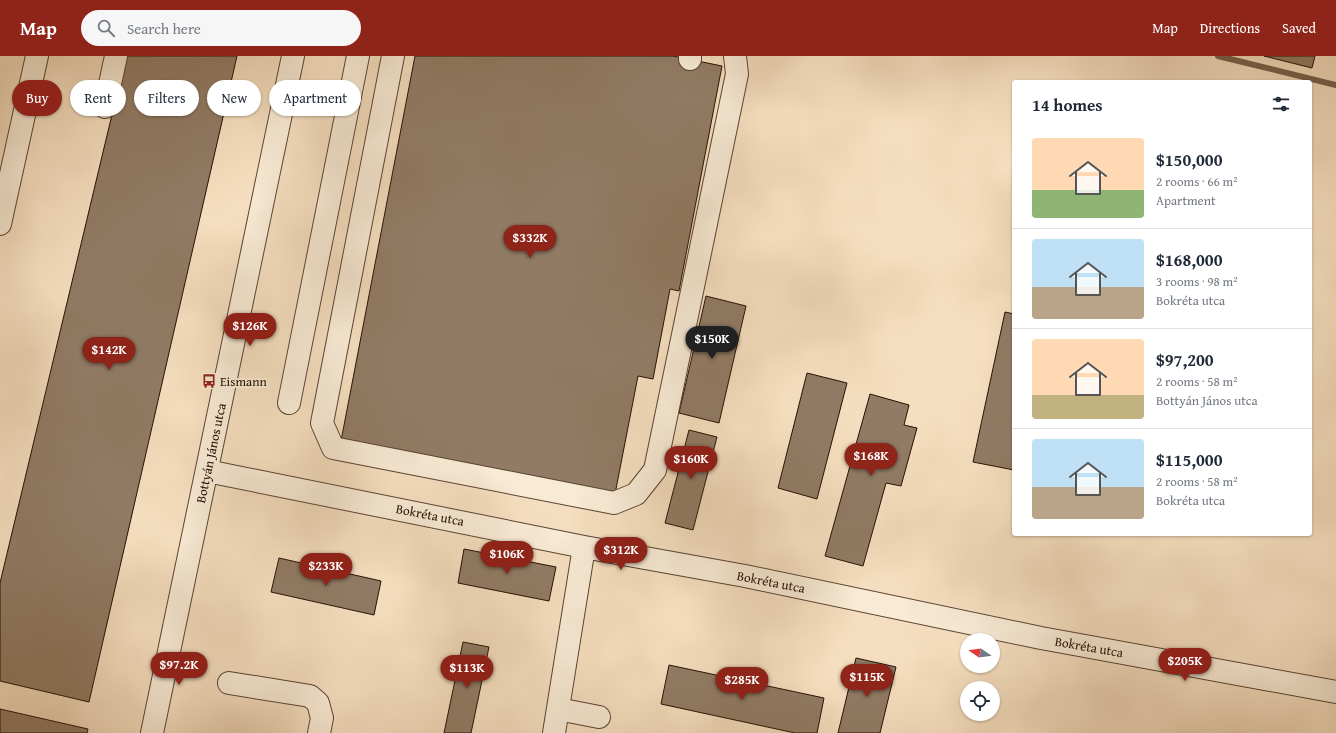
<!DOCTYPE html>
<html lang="en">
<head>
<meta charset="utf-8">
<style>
  :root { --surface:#fff; --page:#f6f6f7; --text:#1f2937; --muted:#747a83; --line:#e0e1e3; --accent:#8f2418 }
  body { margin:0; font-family:"Gentium Book Plus",serif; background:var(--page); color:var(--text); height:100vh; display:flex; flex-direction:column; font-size:15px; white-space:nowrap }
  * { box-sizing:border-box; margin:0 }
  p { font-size:13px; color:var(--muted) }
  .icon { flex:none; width:22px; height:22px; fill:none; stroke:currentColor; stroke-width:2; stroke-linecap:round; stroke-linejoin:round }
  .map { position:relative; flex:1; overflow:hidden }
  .drawer { position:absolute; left:1012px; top:24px; width:300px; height:456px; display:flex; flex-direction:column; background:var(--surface); border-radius:4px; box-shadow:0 1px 3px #0004 }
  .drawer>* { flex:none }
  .guide { position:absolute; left:12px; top:24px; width:380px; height:36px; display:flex; gap:8px }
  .needle { width:26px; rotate:283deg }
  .fabs { position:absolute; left:960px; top:577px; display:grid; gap:8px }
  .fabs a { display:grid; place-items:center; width:40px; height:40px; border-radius:50%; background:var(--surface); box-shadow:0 1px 3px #0004; font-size:20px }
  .price { position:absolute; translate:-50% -34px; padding:0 9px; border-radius:14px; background:var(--accent); color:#fff; font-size:13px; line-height:26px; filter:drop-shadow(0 1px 2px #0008) }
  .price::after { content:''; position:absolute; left:50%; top:24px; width:12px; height:9px; margin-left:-6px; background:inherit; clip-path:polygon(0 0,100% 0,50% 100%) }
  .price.current { background:#222; color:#fff }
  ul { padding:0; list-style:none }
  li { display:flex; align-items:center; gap:12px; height:100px; padding:0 20px }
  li+li { border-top:1px solid var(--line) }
  li span { display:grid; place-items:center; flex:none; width:112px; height:80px; border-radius:4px; color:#555 }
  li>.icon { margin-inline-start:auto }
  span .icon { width:48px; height:48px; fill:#fffc; stroke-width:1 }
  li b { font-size:17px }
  h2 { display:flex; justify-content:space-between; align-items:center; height:48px; padding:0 20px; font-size:17px }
  .chip { padding:0 14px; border-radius:18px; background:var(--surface); box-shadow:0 1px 3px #0004; font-size:14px; line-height:36px }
  .chip.current { background:var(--accent); color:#fff }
  header { display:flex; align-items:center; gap:24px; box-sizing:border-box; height:56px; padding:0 20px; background:var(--accent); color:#fff }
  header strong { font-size:19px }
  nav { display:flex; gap:22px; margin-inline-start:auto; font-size:14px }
  .search { width:280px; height:36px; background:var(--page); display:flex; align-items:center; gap:10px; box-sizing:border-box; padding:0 14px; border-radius:22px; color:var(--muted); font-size:15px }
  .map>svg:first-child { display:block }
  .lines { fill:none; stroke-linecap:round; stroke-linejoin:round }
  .stream { stroke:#77624d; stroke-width:6 }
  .building { fill:#917b65; stroke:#251003 }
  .minor-casing { stroke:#594432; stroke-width:24 }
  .minor { stroke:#f8ead5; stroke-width:22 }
  .labels { text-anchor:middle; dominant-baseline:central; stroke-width:4; stroke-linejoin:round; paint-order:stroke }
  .poi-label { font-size:13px; fill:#251003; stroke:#f8ead5; text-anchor:start }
  .street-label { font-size:13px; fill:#251003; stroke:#f8ead5 }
</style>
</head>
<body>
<header>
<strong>Map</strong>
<div class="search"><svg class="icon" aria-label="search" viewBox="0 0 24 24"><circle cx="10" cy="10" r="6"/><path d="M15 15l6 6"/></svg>Search here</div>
<nav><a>Map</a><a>Directions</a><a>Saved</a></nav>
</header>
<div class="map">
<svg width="1336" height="677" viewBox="0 0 1336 677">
  <rect width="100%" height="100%" fill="#f5debf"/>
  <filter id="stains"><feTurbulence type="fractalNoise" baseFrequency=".005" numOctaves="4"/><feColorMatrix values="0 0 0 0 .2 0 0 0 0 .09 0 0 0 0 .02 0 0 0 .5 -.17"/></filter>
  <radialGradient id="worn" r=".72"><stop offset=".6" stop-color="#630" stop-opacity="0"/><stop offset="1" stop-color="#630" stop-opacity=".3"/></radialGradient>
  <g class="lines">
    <path class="stream" d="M1218 0 1336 29"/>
  </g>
  <path class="building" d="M126 0H237L89 646 0 625V527Z
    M415 0H673L722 10 679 235 670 233 653 323 638 320 615 438 341 385Z
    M1264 0H1315L1312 12Z
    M706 240 746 250 719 367 679 357Z
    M1005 256 1014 258V414L973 406Z
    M807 317 847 327 817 443 778 432Z
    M870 338 909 349 904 369 917 372 901 430 886 427 863 510 825 500Z
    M689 374 717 381 693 474 665 467Z
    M464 493 556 511 549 545 458 527Z
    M279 502 381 525 374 559 271 536Z
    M463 586 489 591 471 677H444Z
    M856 602 896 611 880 677H838Z
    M669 609 824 642 817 677H795L661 648Z
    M0 653 88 673 87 677H0Z"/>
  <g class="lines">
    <defs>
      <path id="minor" d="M393 0 322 367 333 392 614 447 636 438 655 414 737 18 735 0
        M690 3V0
        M105 51 116 0
        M0 168 37 0
        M289 347 358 0
        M207 415 584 491 745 520 1041 582 1336 636
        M229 627 310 640 318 647 322 662 319 677
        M558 653 599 661
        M152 677 293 0
        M554 677 584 491"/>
    </defs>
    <use href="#minor" class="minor-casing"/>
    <use href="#minor" class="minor"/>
  </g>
  <defs>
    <symbol id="bus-bare" viewBox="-9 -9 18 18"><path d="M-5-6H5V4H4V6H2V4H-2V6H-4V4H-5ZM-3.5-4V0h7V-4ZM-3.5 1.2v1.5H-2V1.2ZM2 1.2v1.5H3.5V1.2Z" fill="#8f2418" stroke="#f8ead5" stroke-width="2.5" paint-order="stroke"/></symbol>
  </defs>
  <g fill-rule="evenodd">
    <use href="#bus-bare" x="199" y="315" width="20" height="20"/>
  </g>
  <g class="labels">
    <g class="poi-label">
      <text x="220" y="325">Eismann</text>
    </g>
    <g class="street-label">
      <text transform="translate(211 397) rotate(-78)">Bottyán János utca</text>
      <text transform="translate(430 459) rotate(11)">Bokréta utca</text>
      <text transform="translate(771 526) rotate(11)">Bokréta utca</text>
      <text transform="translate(1089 591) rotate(10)">Bokréta utca</text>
    </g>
  </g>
  <rect width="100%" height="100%" filter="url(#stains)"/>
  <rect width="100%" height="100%" fill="url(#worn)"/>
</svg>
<div class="fabs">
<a><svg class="needle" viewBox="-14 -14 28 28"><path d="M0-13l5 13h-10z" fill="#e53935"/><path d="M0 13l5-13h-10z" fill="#747a83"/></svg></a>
<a><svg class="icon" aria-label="locate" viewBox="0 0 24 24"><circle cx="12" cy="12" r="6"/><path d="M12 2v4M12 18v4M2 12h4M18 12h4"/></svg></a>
</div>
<b class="price" style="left:530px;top:203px">$332K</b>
<b class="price" style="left:250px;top:291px">$126K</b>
<b class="price current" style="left:712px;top:304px">$150K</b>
<b class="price" style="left:109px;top:315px">$142K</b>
<b class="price" style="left:871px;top:421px">$168K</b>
<b class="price" style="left:691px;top:424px">$160K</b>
<b class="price" style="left:621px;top:515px">$312K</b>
<b class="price" style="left:507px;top:519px">$106K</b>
<b class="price" style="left:326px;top:531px">$233K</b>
<b class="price" style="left:1185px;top:626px">$205K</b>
<b class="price" style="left:179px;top:630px">$97.2K</b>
<b class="price" style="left:467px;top:633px">$113K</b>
<b class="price" style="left:867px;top:642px">$115K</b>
<b class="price" style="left:742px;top:645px">$285K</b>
<div class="guide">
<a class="chip current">Buy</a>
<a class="chip">Rent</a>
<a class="chip">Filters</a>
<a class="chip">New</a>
<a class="chip">Apartment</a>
</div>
<section class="drawer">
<h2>14 homes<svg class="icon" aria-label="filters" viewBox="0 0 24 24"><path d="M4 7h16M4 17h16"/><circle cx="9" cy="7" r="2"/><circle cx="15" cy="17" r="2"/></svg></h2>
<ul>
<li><span style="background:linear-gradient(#ffd9b3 65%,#8fb573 0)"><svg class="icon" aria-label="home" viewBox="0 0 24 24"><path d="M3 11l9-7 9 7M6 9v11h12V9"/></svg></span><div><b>$150,000</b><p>2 rooms · 66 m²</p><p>Apartment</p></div></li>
<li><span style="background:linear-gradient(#bfe0f5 60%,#b9a48a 0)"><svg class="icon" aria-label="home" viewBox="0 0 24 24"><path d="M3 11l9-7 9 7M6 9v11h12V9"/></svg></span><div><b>$168,000</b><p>3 rooms · 98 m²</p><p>Bokréta utca</p></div></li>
<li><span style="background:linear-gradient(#ffd9b3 70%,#c2b280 0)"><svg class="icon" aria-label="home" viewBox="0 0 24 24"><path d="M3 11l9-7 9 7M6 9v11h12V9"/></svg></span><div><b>$97,200</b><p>2 rooms · 58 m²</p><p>Bottyán János utca</p></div></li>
<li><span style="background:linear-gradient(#bfe0f5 60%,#b9a48a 0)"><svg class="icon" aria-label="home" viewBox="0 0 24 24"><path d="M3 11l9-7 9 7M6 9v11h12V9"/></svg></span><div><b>$115,000</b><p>2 rooms · 58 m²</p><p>Bokréta utca</p></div></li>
</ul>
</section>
</div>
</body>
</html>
